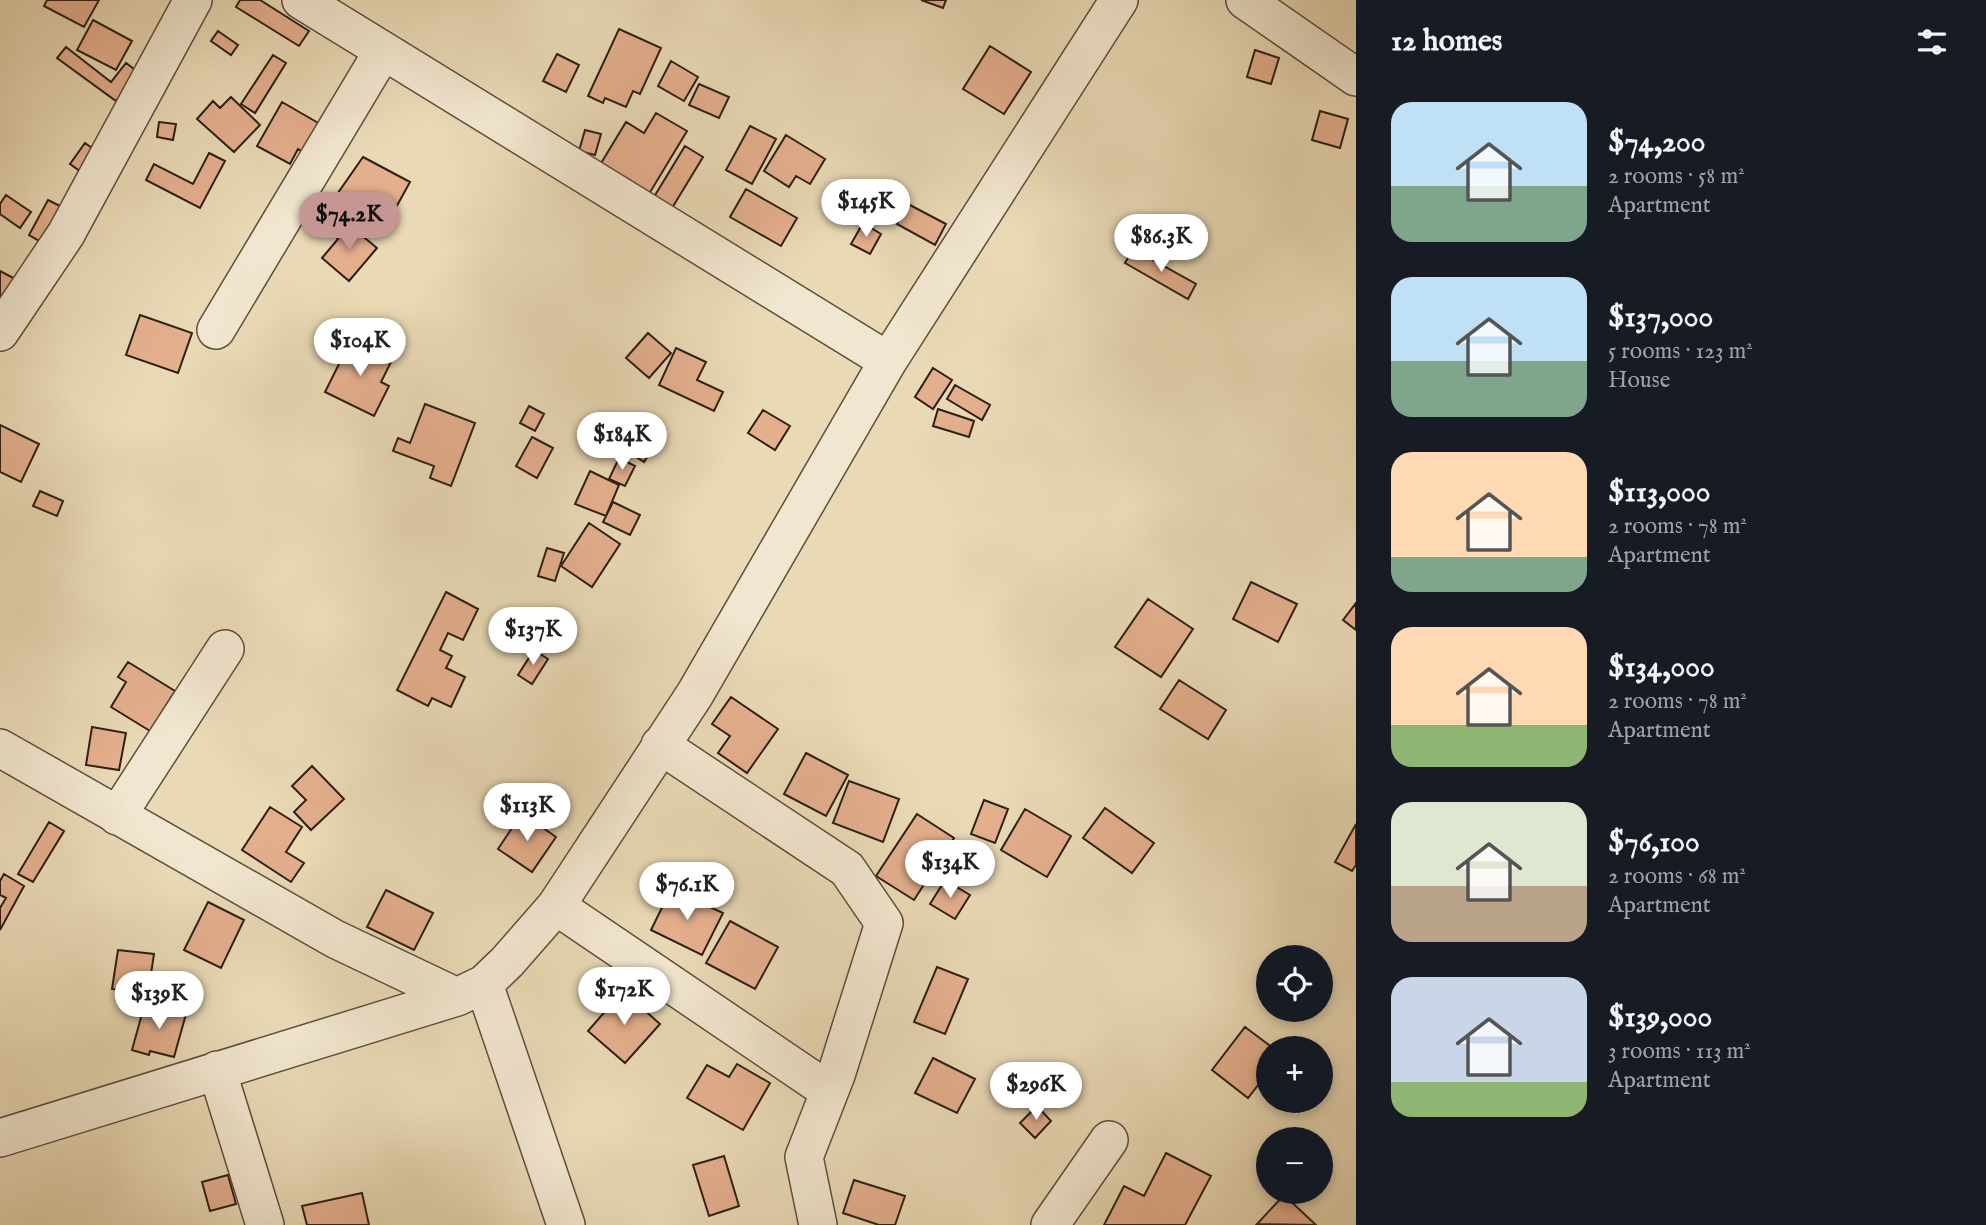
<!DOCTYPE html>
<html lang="en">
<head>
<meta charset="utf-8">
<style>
  :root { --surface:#171b24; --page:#242831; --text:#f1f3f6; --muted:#9ea1a6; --accent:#c59692 }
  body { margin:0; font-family:"IM FELL English",serif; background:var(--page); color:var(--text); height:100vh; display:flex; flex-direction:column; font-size:26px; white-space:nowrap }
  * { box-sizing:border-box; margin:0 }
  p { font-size:23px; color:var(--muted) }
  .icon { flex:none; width:38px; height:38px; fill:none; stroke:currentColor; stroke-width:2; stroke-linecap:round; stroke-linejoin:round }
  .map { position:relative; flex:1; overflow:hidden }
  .drawer { display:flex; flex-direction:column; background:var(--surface); width:630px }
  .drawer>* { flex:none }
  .fabs { position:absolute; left:1256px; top:945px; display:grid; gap:14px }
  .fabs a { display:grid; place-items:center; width:77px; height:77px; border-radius:50%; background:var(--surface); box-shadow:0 4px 10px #0003; font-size:35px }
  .price { position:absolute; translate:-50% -60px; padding:0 16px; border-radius:24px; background:#fff; color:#222; font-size:23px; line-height:46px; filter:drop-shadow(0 2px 4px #0008) }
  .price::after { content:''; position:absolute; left:50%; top:42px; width:21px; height:16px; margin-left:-10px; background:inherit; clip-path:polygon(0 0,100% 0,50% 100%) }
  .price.on { background:var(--accent); color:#111 }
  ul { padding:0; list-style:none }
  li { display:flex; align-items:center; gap:21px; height:175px; padding:0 35px }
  li span { display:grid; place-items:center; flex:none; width:196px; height:140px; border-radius:21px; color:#555 }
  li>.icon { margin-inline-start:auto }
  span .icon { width:84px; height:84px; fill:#fffc; stroke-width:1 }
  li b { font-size:30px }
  h2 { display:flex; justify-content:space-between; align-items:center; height:84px; padding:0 35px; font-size:30px }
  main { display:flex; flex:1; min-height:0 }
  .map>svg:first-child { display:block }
  .building { fill:#e4af8d; stroke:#2e1f15; stroke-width:2 }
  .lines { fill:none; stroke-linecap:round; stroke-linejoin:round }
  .minor-casing { stroke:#5d4e3d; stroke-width:40 }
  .minor { stroke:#f1e6cf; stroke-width:37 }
</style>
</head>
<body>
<main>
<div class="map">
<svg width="1356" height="1225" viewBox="0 0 1356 1225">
  <rect width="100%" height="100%" fill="#e9d9b5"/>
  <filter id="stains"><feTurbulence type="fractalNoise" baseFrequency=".00286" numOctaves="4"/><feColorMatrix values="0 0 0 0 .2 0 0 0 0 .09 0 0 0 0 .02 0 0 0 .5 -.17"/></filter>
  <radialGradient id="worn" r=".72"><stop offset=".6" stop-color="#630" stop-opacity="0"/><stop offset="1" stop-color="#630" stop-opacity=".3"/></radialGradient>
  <path class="building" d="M47 0H99L84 27 44 6Z
    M240 0H260L309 31 299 46 236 7Z
    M921 0H946L943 8Z
    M93 20 132 41 116 70 77 50Z
    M619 29 661 48 640 94 633 91 626 107 605 98 603 103 588 96Z
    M218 31 238 45 231 55 211 41Z
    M990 46 1031 72 1004 114 963 89Z
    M66 47 111 82 126 63 138 72 116 101 57 58Z
    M1255 50 1279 58 1271 84 1247 77Z
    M557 54 579 65 566 92 543 81Z
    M273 55 286 63 255 113 241 104Z
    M671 61 698 77 684 101 658 86Z
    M699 84 729 97 719 118 689 105Z
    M231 97 260 125 234 152 197 119 213 101 220 108Z
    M282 102 320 124 304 153 298 149 290 164 257 146Z
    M1320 111 1348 119 1340 148 1312 140Z
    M656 113 687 131 649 194 600 165 626 122 644 133Z
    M159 122 176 124 173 140 157 137Z
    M750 126 776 139 752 184 726 170Z
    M585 130 601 134 595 155 579 151Z
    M786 135 825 159 810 184 796 176 789 187 764 171Z
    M85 143 99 153 84 174 70 164Z
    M685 146 703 157 672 208 654 197Z
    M209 153 225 161 200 208 146 180 154 164 193 184Z
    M363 157 410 182 382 233 333 200Z
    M746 189 797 218 781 246 730 217Z
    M6 195 31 212 20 228 0 214V204Z
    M48 200 62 207 43 243 29 235Z
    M908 204 946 224 935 245 897 224Z
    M347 223 377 248 349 281 322 258 338 239 336 237Z
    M863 223 881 234 870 254 851 244Z
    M1133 249 1196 284 1188 299 1125 263Z
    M0 271 21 282 0 321Z
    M140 315 192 333 178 373 126 355Z
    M648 333 671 353 649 378 626 358Z
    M351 340 392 360 381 382 389 386 374 416 325 392Z
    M676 348 706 362 697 380 723 392 714 411 659 385Z
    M933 368 952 380 933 409 915 397Z
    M955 385 990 405 982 420 947 399Z
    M425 404 475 423 451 486 430 478 434 466 393 451 398 438 410 443Z
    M529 406 544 414 535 431 520 423Z
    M938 409 974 421 969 437 933 426Z
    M763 410 790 426 775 450 748 433Z
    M645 422 662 433 644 462 627 451Z
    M0 425 39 444 21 482 0 472Z
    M532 437 553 448 537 478 516 466Z
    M619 458 635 466 625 486 609 479Z
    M590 471 619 485 606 516 575 504Z
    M40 491 63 501 57 516 33 506Z
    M613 502 640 515 630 535 603 522Z
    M589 523 620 544 592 587 561 566Z
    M547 548 564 553 555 581 538 576Z
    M1251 582 1297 604 1278 642 1233 619Z
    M446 592 478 609 463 640 448 633 440 650 452 656 446 668 465 677 451 707 432 698 428 706 397 690Z
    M1148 599 1193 629 1161 677 1115 647Z
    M1356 603V630L1343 620Z
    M534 650 548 659 532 684 518 675Z
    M128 662 175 691 150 731 111 707 126 682 118 677Z
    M1179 680 1226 710 1208 739 1160 709Z
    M731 697 778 729 747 773 718 753 730 736 712 724Z
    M92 727 126 733 119 770 86 765Z
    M806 753 848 775 826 816 784 794Z
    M312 766 344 799 311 830 294 812 306 800 292 786Z
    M849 781 899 799 883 842 833 823Z
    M984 800 1008 809 995 843 971 834Z
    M270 807 302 827 286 852 304 863 291 882 242 850Z
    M1105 808 1154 843 1132 873 1083 838Z
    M1025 809 1071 836 1047 877 1001 850Z
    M522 813 556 837 532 872 498 849Z
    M917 814 954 838 914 900 876 876Z
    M49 822 64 831 33 882 18 874Z
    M1356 824V865L1352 871 1335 862Z
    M4 874 24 886 0 930V908L6 898 0 895V881Z
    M945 880 970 895 955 919 930 904Z
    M671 889 723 913 702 955 651 930Z
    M386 890 433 913 414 950 367 927Z
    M208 902 244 920 221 968 184 950Z
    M730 921 778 947 755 989 706 963Z
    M118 950 154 954 148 994 112 989Z
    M937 967 968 979 945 1034 914 1022Z
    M623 991 660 1024 625 1063 588 1031Z
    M145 1003 186 1014 174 1057 150 1051 149 1055 132 1050Z
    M1245 1027 1273 1048H1269V1071L1248 1098 1212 1070Z
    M933 1058 975 1079 957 1113 915 1093Z
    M737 1064 770 1083 743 1130 687 1098 707 1065 729 1077Z
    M1281 1101H1306L1299 1112Z
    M1037 1106 1051 1121 1035 1138 1020 1123Z
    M1166 1153 1211 1176 1185 1225H1104L1124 1186 1144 1196Z
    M724 1156 739 1206 709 1216 693 1165Z
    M228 1175 236 1204 210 1211 202 1182Z
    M854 1180 905 1196 895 1225H879L843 1213Z
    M362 1193 369 1225H307L302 1206Z
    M1284 1195 1316 1225 1257 1224Z"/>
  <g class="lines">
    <defs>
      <path id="minor" d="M301 0 888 361
        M1245 0 1356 77
        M216 330 383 51
        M0 332 66 234 193 0
        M660 745 847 869 884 923 836 1075 804 1157 818 1225
        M0 748 335 939 457 997
        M117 816 225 649
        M556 906 829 1091
        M484 984 566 1225
        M217 1070 265 1225
        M0 1138 457 997 484 984 507 962 556 906 695 694 888 361 1119 0
        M1050 1225 1109 1140"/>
    </defs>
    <use href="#minor" class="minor-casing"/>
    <use href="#minor" class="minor"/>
  </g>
  <rect width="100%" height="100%" filter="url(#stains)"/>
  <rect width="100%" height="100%" fill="url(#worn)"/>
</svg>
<div class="fabs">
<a><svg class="icon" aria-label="locate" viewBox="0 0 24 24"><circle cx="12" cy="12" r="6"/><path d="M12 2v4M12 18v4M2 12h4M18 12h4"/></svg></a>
<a>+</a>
<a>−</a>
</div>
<b class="price" style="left:866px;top:239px">$145K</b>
<b class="price on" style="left:349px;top:252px">$74.2K</b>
<b class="price" style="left:1161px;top:274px">$86.3K</b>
<b class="price" style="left:360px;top:378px">$104K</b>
<b class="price" style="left:622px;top:472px">$184K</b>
<b class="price" style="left:533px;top:667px">$137K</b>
<b class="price" style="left:527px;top:843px">$113K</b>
<b class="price" style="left:950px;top:900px">$134K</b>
<b class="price" style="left:687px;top:922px">$76.1K</b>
<b class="price" style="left:624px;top:1027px">$172K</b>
<b class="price" style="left:159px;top:1031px">$139K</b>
<b class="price" style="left:1036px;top:1122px">$296K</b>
</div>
<section class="drawer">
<h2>12 homes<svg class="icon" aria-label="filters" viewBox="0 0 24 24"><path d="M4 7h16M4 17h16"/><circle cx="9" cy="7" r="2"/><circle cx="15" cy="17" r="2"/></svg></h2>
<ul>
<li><span style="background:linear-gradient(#bfe0f5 60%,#7fa58c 0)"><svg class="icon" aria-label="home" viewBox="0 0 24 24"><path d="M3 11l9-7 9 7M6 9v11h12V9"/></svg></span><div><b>$74,200</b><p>2 rooms · 58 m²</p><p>Apartment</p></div></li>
<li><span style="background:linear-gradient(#bfe0f5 60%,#7fa58c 0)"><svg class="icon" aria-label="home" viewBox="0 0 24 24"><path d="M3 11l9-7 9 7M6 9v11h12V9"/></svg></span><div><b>$137,000</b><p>5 rooms · 123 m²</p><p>House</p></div></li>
<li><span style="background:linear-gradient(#ffd9b3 75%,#7fa58c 0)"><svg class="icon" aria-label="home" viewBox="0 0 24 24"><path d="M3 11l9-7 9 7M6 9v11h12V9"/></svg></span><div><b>$113,000</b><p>2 rooms · 78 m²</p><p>Apartment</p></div></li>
<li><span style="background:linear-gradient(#ffd9b3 70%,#8fb573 0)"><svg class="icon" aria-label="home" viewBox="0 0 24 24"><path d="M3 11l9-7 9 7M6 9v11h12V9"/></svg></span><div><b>$134,000</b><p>2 rooms · 78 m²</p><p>Apartment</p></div></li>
<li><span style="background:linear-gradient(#dfe7d0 60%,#b9a48a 0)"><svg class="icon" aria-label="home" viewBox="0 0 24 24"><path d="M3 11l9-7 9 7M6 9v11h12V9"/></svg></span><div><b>$76,100</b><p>2 rooms · 68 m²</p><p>Apartment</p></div></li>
<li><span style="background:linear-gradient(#c9d6e8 75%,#8fb573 0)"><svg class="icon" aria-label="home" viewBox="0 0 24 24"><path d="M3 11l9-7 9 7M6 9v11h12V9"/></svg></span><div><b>$139,000</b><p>3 rooms · 113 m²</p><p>Apartment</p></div></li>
</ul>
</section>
</main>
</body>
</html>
